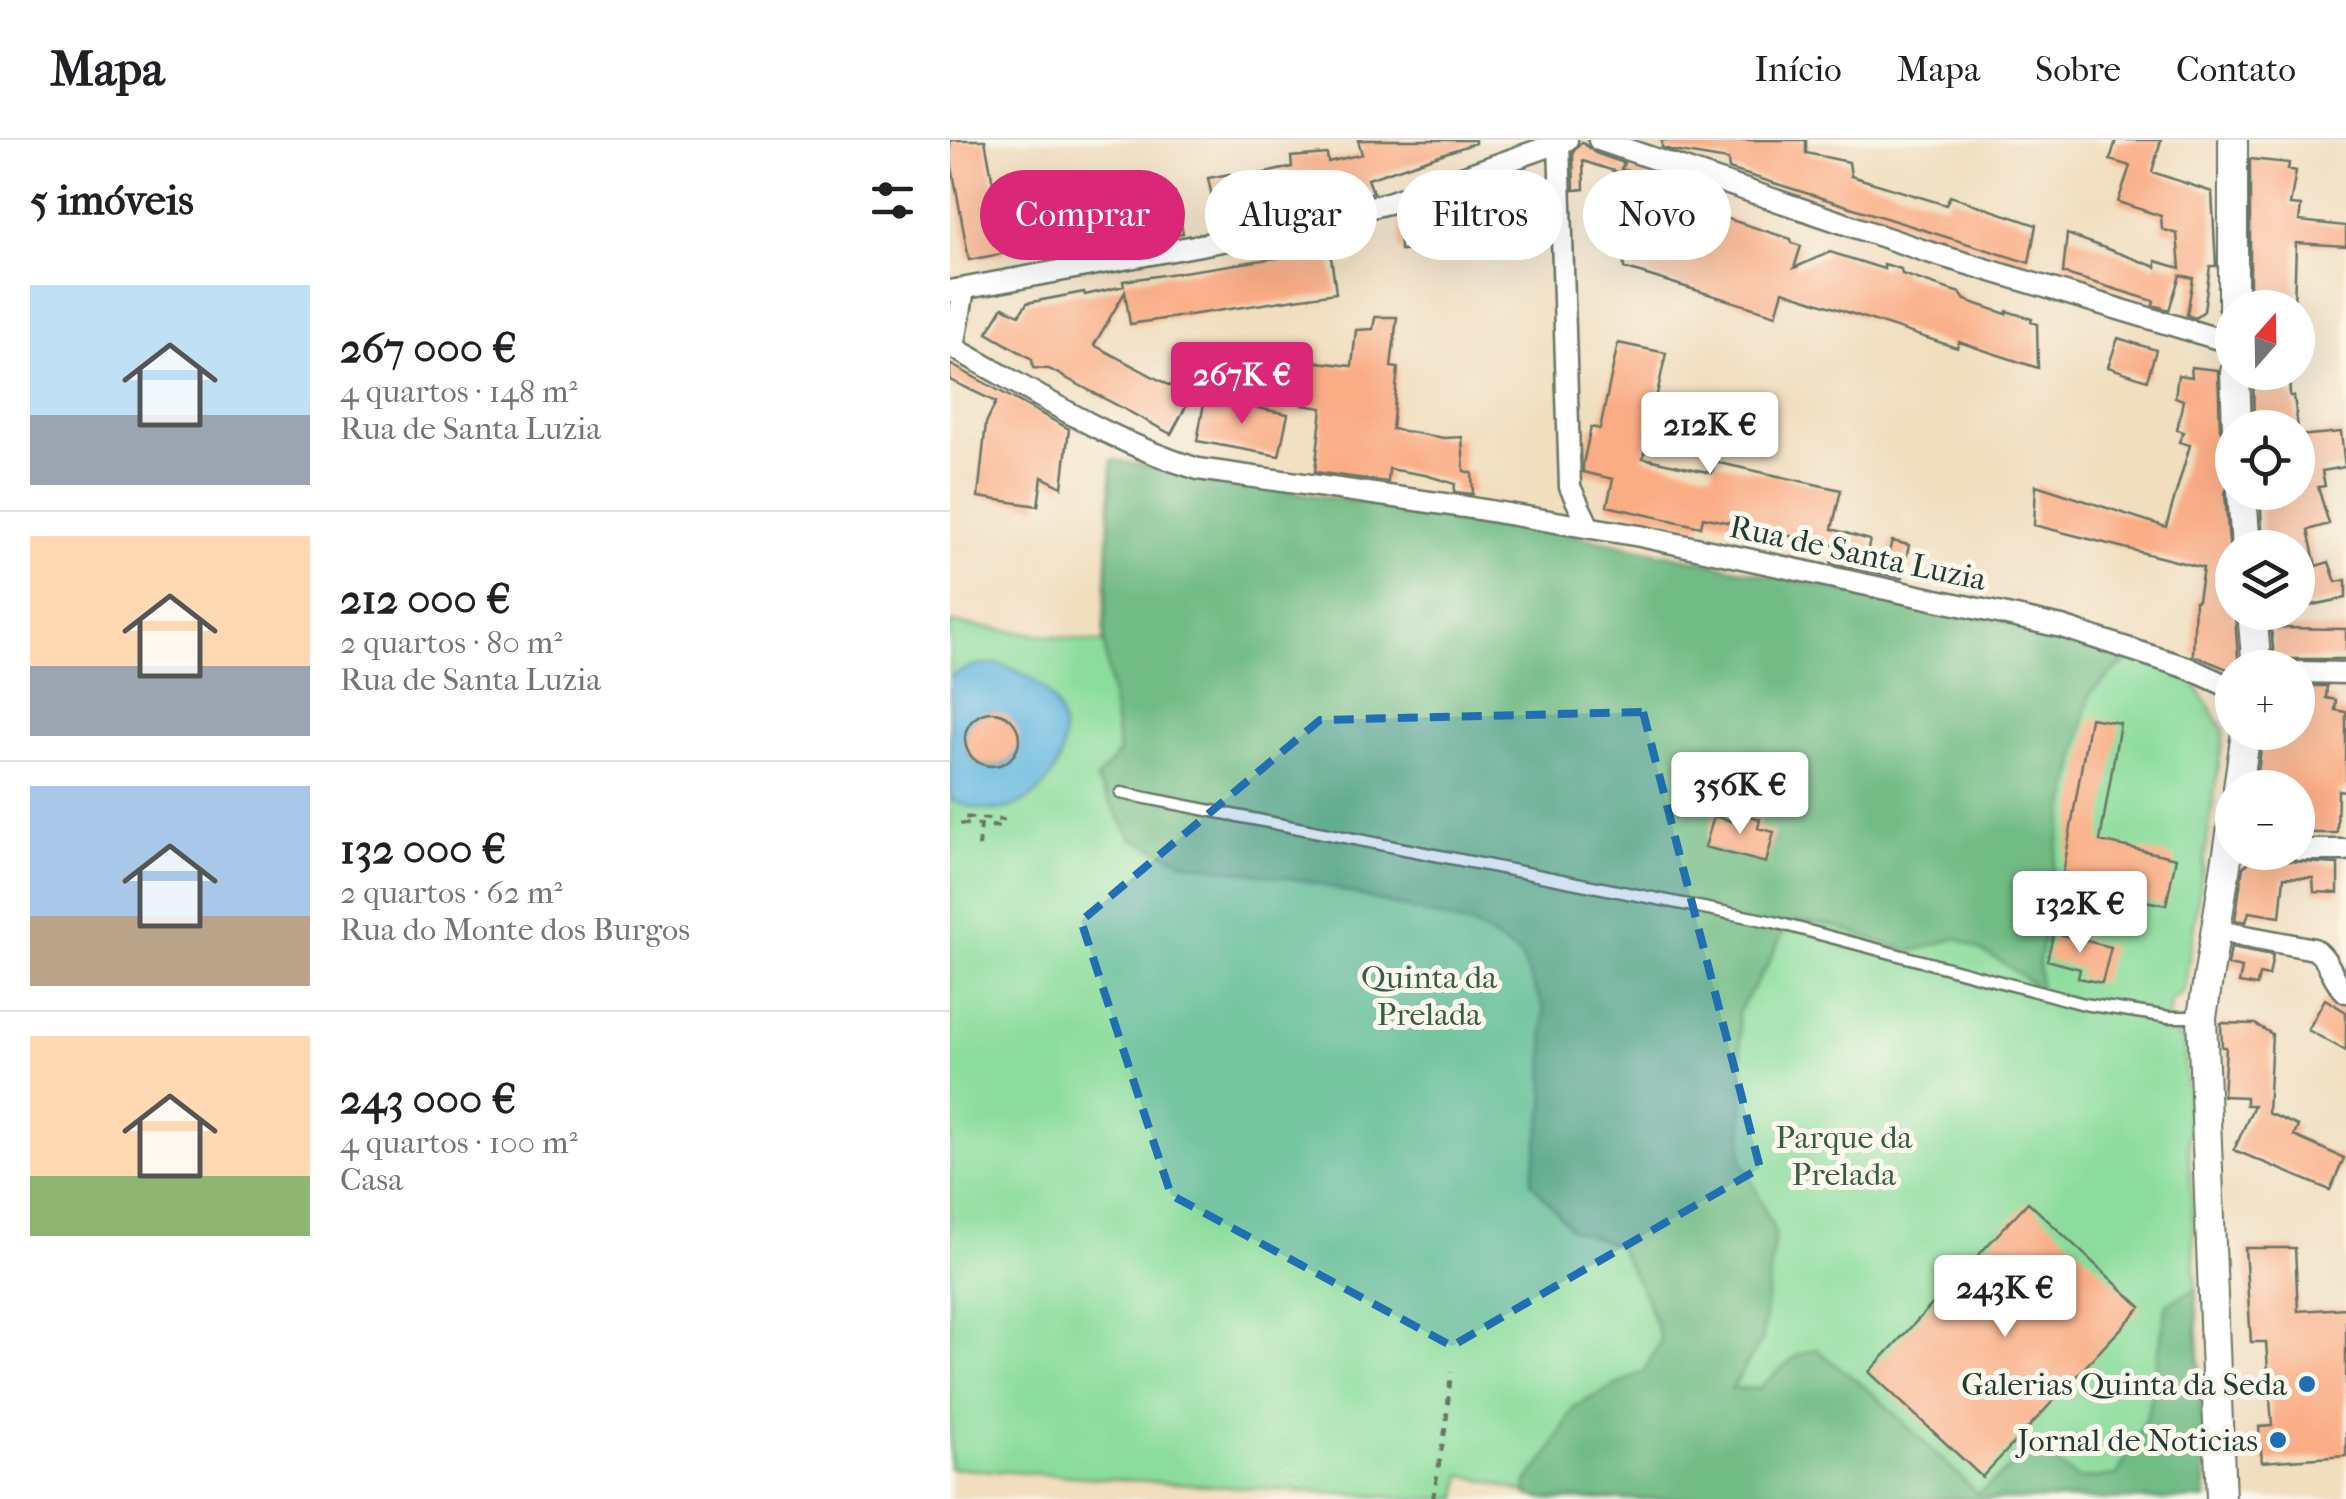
<!DOCTYPE html>
<html lang="pt">
<head>
<meta charset="utf-8">
<style>
  :root { --surface:#fff; --page:#f2f2f2; --text:#202124; --muted:#757577; --line:#e0e0e0; --accent:#db2777 }
  body { margin:0; font-family:"IM FELL French Canon",serif; background:var(--page); color:var(--text); height:100vh; display:flex; flex-direction:column; font-size:38px; white-space:nowrap }
  * { box-sizing:border-box; margin:0 }
  p { font-size:32px; color:var(--muted) }
  .icon { flex:none; width:55px; height:55px; fill:none; stroke:currentColor; stroke-width:2; stroke-linecap:round; stroke-linejoin:round }
  .map { position:relative; flex:1; overflow:hidden }
  .panel { display:flex; flex-direction:column; background:var(--surface); width:950px }
  .panel>* { flex:none }
  .top-card { position:absolute; left:30px; top:30px; width:950px; height:90px; display:flex; gap:20px }
  .needle { width:65px; rotate:20deg }
  .controls { position:absolute; left:1265px; top:150px; display:grid; gap:20px }
  .controls a { display:grid; place-items:center; width:100px; height:100px; border-radius:50%; background:var(--surface); box-shadow:0 10px 40px #0002; font-size:50px }
  .price { position:absolute; translate:-50% -85px; padding:0 22px; border-radius:10px; background:#fff; color:#222; font-size:32px; line-height:65px; filter:drop-shadow(0 2px 5px #0008) }
  .price::after { content:''; position:absolute; left:50%; top:60px; width:30px; height:22px; margin-left:-15px; background:inherit; clip-path:polygon(0 0,100% 0,50% 100%) }
  .price.on { background:var(--accent); color:#fff }
  ul { padding:0; list-style:none }
  li { display:flex; align-items:center; gap:30px; height:250px; padding:0 30px }
  li+li { border-top:2px solid var(--line) }
  li span { display:grid; place-items:center; flex:none; width:280px; height:200px; border-radius:0px; color:#555 }
  li>.icon { margin-inline-start:auto }
  span .icon { width:120px; height:120px; fill:#fffc; stroke-width:1 }
  li b { font-size:42px }
  h2 { display:flex; justify-content:space-between; align-items:center; height:120px; padding:0 30px; font-size:42px }
  .pill { padding:0 35px; border-radius:45px; background:var(--surface); box-shadow:0 10px 40px #0002; font-size:35px; line-height:90px }
  .pill.on { background:var(--accent); color:#fff }
  header { display:flex; align-items:center; gap:60px; box-sizing:border-box; height:140px; padding:0 50px; background:var(--surface); border-bottom:2px solid var(--line) }
  header strong { font-size:48px }
  nav { display:flex; gap:55px; margin-inline-start:auto; font-size:35px }
  main { display:flex; flex:1; min-height:0 }
  .map>svg:first-child { display:block }
  .green { fill:#8cdd9d; stroke:#568d68; stroke-width:2.5 }
  .forest { fill:#71bc84; stroke:#487c5c; stroke-width:2.5 }
  .water { fill:#65b8e1; stroke:#427a8a; stroke-width:2.5; fill-rule:evenodd }
  .building { fill:#faad85 }
  .lines { fill:none; stroke-linecap:round; stroke-linejoin:round }
  .lane-casing { stroke:#687565; stroke-width:15 }
  .street-casing { stroke:#687565; stroke-width:25 }
  .secondary-casing { stroke:#687565; stroke-width:32 }
  .path { stroke:#687565; stroke-width:4; stroke-dasharray:8 8; stroke-linecap:butt }
  .lane { stroke:#fff; stroke-width:10 }
  .street { stroke:#fff; stroke-width:20 }
  .secondary { stroke:#fff; stroke-width:28 }
  .marked { fill:#1f6fb2; fill-opacity:0.2; stroke:#1f6fb2; stroke-width:8; stroke-dasharray:20 12; stroke-linejoin:round }
  .poi-dot { fill:#1f6fb2; stroke:#fbf7ec; stroke-width:4 }
  .labels { text-anchor:middle; dominant-baseline:central; stroke-width:10; stroke-linejoin:round; paint-order:stroke }
  .street-label { font-size:32px; fill:#1f3d34; stroke:#fbf7ec }
  .park-label { font-size:32px; fill:#355d49; stroke:#fbf7ec }
  .poi-label { font-size:32px; fill:#1f3d34; stroke:#fbf7ec; text-anchor:end }
</style>
</head>
<body>
<header>
<strong>Mapa</strong>
<nav><a>Início</a><a>Mapa</a><a>Sobre</a><a>Contato</a></nav>
</header>
<main>
<section class="panel">
<h2>5 imóveis<svg class="icon" aria-label="filters" viewBox="0 0 24 24"><path d="M4 7h16M4 17h16"/><circle cx="9" cy="7" r="2"/><circle cx="15" cy="17" r="2"/></svg></h2>
<ul>
<li><span style="background:linear-gradient(#bfe0f5 65%,#9aa5b1 0)"><svg class="icon" aria-label="home" viewBox="0 0 24 24"><path d="M3 11l9-7 9 7M6 9v11h12V9"/></svg></span><div><b>267 000 €</b><p>4 quartos · 148 m²</p><p>Rua de Santa Luzia</p></div></li>
<li><span style="background:linear-gradient(#ffd9b3 65%,#9aa5b1 0)"><svg class="icon" aria-label="home" viewBox="0 0 24 24"><path d="M3 11l9-7 9 7M6 9v11h12V9"/></svg></span><div><b>212 000 €</b><p>2 quartos · 80 m²</p><p>Rua de Santa Luzia</p></div></li>
<li><span style="background:linear-gradient(#a9c7e8 65%,#b9a48a 0)"><svg class="icon" aria-label="home" viewBox="0 0 24 24"><path d="M3 11l9-7 9 7M6 9v11h12V9"/></svg></span><div><b>132 000 €</b><p>2 quartos · 62 m²</p><p>Rua do Monte dos Burgos</p></div></li>
<li><span style="background:linear-gradient(#ffd9b3 70%,#8fb573 0)"><svg class="icon" aria-label="home" viewBox="0 0 24 24"><path d="M3 11l9-7 9 7M6 9v11h12V9"/></svg></span><div><b>243 000 €</b><p>4 quartos · 100 m²</p><p>Casa</p></div></li>
</ul>
</section>
<div class="map">
<svg width="1396" height="1359" viewBox="0 0 1396 1359">
  <rect width="100%" height="100%" fill="#fbf7ec"/>
  <filter id="ink" filterUnits="userSpaceOnUse"><feTurbulence type="fractalNoise" baseFrequency=".01" numOctaves="2"/><feDisplacementMap in="SourceGraphic" scale="20" xChannelSelector="R" yChannelSelector="G"/><feConvolveMatrix kernelMatrix="1 2 1 2 8 2 1 2 1" color-interpolation-filters="sRGB"/></filter>
  <filter id="wash" filterUnits="userSpaceOnUse"><feTurbulence type="fractalNoise" baseFrequency=".0048" numOctaves="4" result="noise"/><feDisplacementMap in="SourceGraphic" scale="40" xChannelSelector="R" yChannelSelector="G"/><feGaussianBlur stdDeviation="2.25" result="paint"/><feColorMatrix in="noise" values="0 0 0 0 0 0 0 0 0 0 0 0 0 0 0 0 0 1.4 0 .05"/><feComposite in="paint" operator="in"/></filter>
  <g filter="url(#wash)">
    <rect width="100%" height="100%" fill="#f1debf"/>
    <path class="green" d="M162 320 356 354 618 394 943 461 1106 491 1237 532 1274 590 1234 851 1220 863C1216 895 1217 885 1234 904L1256 1359H597L512 1334 508 1359H466L0 1328V483L153 503Z"/>
    <path class="forest" d="M162 320 356 354 618 394 943 461 1106 491 1183 515 1140 553 1102 733 1106 783 1096 789 1089 819V849L1052 822 1007 798 960 812 881 785 845 781 835 789 817 826 788 872 793 937 792 1019 825 1092 812 1200 782 1248 808 1249 846 1216 866 1209 924 1254 1028 1354 1084 1308 1128 1339 1167 1336 1197 1276 1217 1164 1245 1149 1256 1359H597L577 1355V1342L599 1314 624 1267 694 1231 711 1200 697 1160 668 1106 621 1089 581 1042 595 964 594 869 570 815 525 787 357 741 237 723 182 698 146 640 169 612 154 503Z"/>
    <path class="water" d="M48 524C172 560 98 713 0 658V536L23 526ZM43 572C72 578 79 623 44 626 9 629 3 576 43 572Z"/>
    <g id="blocks">
      <path class="building" d="M0 0H35L45 54 92 45 94 54 106 52 110 78 178 66V61L225 52 233 93 175 104 174 99 131 106 130 99 90 106 89 101 55 107 56 113 19 120 0 16Z
        M408 0H525V3L418 39 423 52 302 81 268 85 258 38 280 34 282 40 342 27 341 17 377 14 378 22 412 14Z
        M712 0H856V13L899 22 901 36 996 65 1000 56 1086 85 1079 123 779 29 778 20 723 11 712 7Z
        M1166 0H1211L1202 32 1262 52 1266 126H1260L1254 171 1245 178 1237 175 1243 138 1230 135 1219 170 1203 165 1204 161 1113 133 1117 94 1206 127V121L1230 128 1227 94 1212 89 1211 76 1168 62 1180 26 1160 20Z
        M632 2 645 13 674 23 671 29 713 43 709 57 841 99 842 103 851 106 844 128 880 112 934 129V124L951 129 952 134 1010 153 1015 160 1056 174 1057 171 1082 179 1081 182 1087 184 1088 228 1009 202 1007 208 833 151 826 175 674 128 671 31 670 33 633 21 634 49 624 50 623 12Z
        M1300 19 1339 23 1338 29 1346 31 1340 65 1351 66 1349 81 1396 86V106L1346 103 1344 168H1300Z
        M584 42 585 46 596 42 597 65 592 67 593 70 578 76 579 79 543 92 545 98 488 118V110H450L449 74 486 62V76Z
        M380 110 386 153 180 184 175 152 144 205 241 257 221 294 99 229 83 228 82 219 37 193 53 167 69 175 77 163 134 152 135 155 174 146 173 141Z
        M425 177H447L441 227 448 228 442 289 494 298 512 297 514 331 522 333 523 354 504 352 505 344 475 335 439 329 438 342 365 332 372 268 352 265 359 221 402 226 406 190 423 189Z
        M1168 198 1206 210 1197 240 1158 227Z
        M668 203 716 213 693 318 762 333 765 322 891 350 882 389 920 400 917 411 938 415 942 401 959 405 952 438 881 423 886 406 753 377 751 387 657 366 663 339 633 332V324L641 287 650 289Z
        M0 224 119 289 112 347 92 337 88 366 28 357 36 283 46 262 0 240Z
        M1241 227 1268 230 1270 289 1277 302 1281 339 1275 353 1289 528H1282V531L1243 515 1245 461 1248 460 1253 428 1084 385 1086 345 1216 387 1240 305 1229 302 1233 292 1227 290 1233 260 1225 257 1228 235 1242 237Z
        M1303 232H1339L1340 256H1344L1348 288H1304Z
        M255 258 338 274 329 316 247 301Z
        M1391 292 1395 327 1372 331 1375 346 1368 347 1379 384 1358 390 1366 426 1379 422 1386 442 1396 440V458L1348 468V408H1313L1310 352H1348V296Z
        M1321 488 1396 489V519H1327L1324 517Z
        M1348 546H1377L1376 558 1386 560 1385 570 1396 572V651L1388 650 1387 693H1348V648H1306L1313 592H1348Z
        M15 599a27 27 0 1 1 54 0a27 27 0 1 1-54 0Z
        M1140 578 1170 583 1150 701 1226 718 1216 765 1111 745Z
        M783 671 810 679 808 688 824 692 816 723 755 707 764 676 781 681Z
        M1304 719 1388 724V753L1364 752 1363 738 1334 737 1330 777 1299 772 1296 782 1285 780 1293 727Z
        M1104 793 1161 807 1152 843 1128 838 1130 829 1097 820Z
        M1281 807 1323 815 1319 836 1309 834 1307 846 1289 843 1292 828 1278 825Z
        M1375 859 1396 872V911L1358 890Z
        M1271 883 1305 884 1322 894 1318 973 1348 986 1344 996 1394 1018 1380 1050 1284 1010 1304 965H1296V957L1273 956 1276 907H1272Z
        M1078 1062 1191 1167 1032 1337 919 1232Z
        M1295 1108H1345L1348 1171 1396 1168V1316L1312 1322 1309 1287 1322 1286 1316 1202H1301Z"/>
    </g>
  </g>
  <g filter="url(#ink)">
    <use href="#blocks" fill-opacity="0" stroke="#687565" stroke-width="2.5"/>
    <g class="lines">
      <defs>
        <path id="lane" d="M171 653 824 782 1134 864 1219 877H1250"/>
        <path id="street" d="M649 0 975 111 1282 203
          M609 3 620 347 638 385
          M0 151 294 97 438 63 617 0
          M0 206C82 250 158 302 248 329L522 368 690 396 1112 487 1238 528 1282 548
          M4 208 14 149
          M1348 532 1396 533
          M1348 710H1396
          M1264 790 1364 809C1381 820 1381 839 1396 852"/>
        <path id="secondary" d="M1283 0V168
          M1285 232 1287 288
          M1292 352 1296 408
          M1302 472 1307 528
          M1288 648 1296 592
          M1271 1359 1252 877 1282 687"/>
      </defs>
      <use href="#lane" class="lane-casing"/>
      <use href="#street" class="street-casing"/>
      <use href="#secondary" class="secondary-casing"/>
      <path class="path" d="M29 707 31 685 52 687 53 680 13 677 12 684 31 685
        M483 1359 496 1285 501 1232"/>
      <use href="#lane" class="lane"/>
      <use href="#street" class="street"/>
      <use href="#secondary" class="secondary"/>
    </g>
  </g>
  <path class="marked" d="M693 572 810 1028 502 1206 221 1055 131 781 370 580Z"/>
  <g class="poi-dot">
    <circle cx="1357" cy="1244" r="10"/>
    <circle cx="1328" cy="1300" r="10"/>
  </g>
  <g class="labels">
    <g class="street-label">
      <text transform="translate(908 413) rotate(12)">Rua de Santa Luzia</text>
    </g>
    <g class="park-label">
      <text x="479" y="837">Quinta da<tspan x="479" dy="37">Prelada</tspan></text>
      <text x="894" y="997">Parque da<tspan x="894" dy="37">Prelada</tspan></text>
    </g>
    <g class="poi-label">
      <text x="1337" y="1244">Galerias Quinta da Seda</text>
      <text x="1308" y="1300">Jornal de Noticias</text>
    </g>
  </g>
</svg>
<div class="controls">
<a><svg class="needle" viewBox="-14 -14 28 28"><path d="M0-13l5 13h-10z" fill="#e53935"/><path d="M0 13l5-13h-10z" fill="#757577"/></svg></a>
<a><svg class="icon" aria-label="locate" viewBox="0 0 24 24"><circle cx="12" cy="12" r="6"/><path d="M12 2v4M12 18v4M2 12h4M18 12h4"/></svg></a>
<a><svg class="icon" aria-label="layers" viewBox="0 0 24 24"><path d="M12 4l9 5-9 5-9-5zM3 14l9 5 9-5"/></svg></a>
<a>+</a>
<a>−</a>
</div>
<b class="price on" style="left:292px;top:287px">267K €</b>
<b class="price" style="left:760px;top:337px">212K €</b>
<b class="price" style="left:790px;top:697px">356K €</b>
<b class="price" style="left:1130px;top:816px">132K €</b>
<b class="price" style="left:1055px;top:1200px">243K €</b>
<div class="top-card">
<a class="pill on">Comprar</a>
<a class="pill">Alugar</a>
<a class="pill">Filtros</a>
<a class="pill">Novo</a>
</div>
</div>
</main>
</body>
</html>
